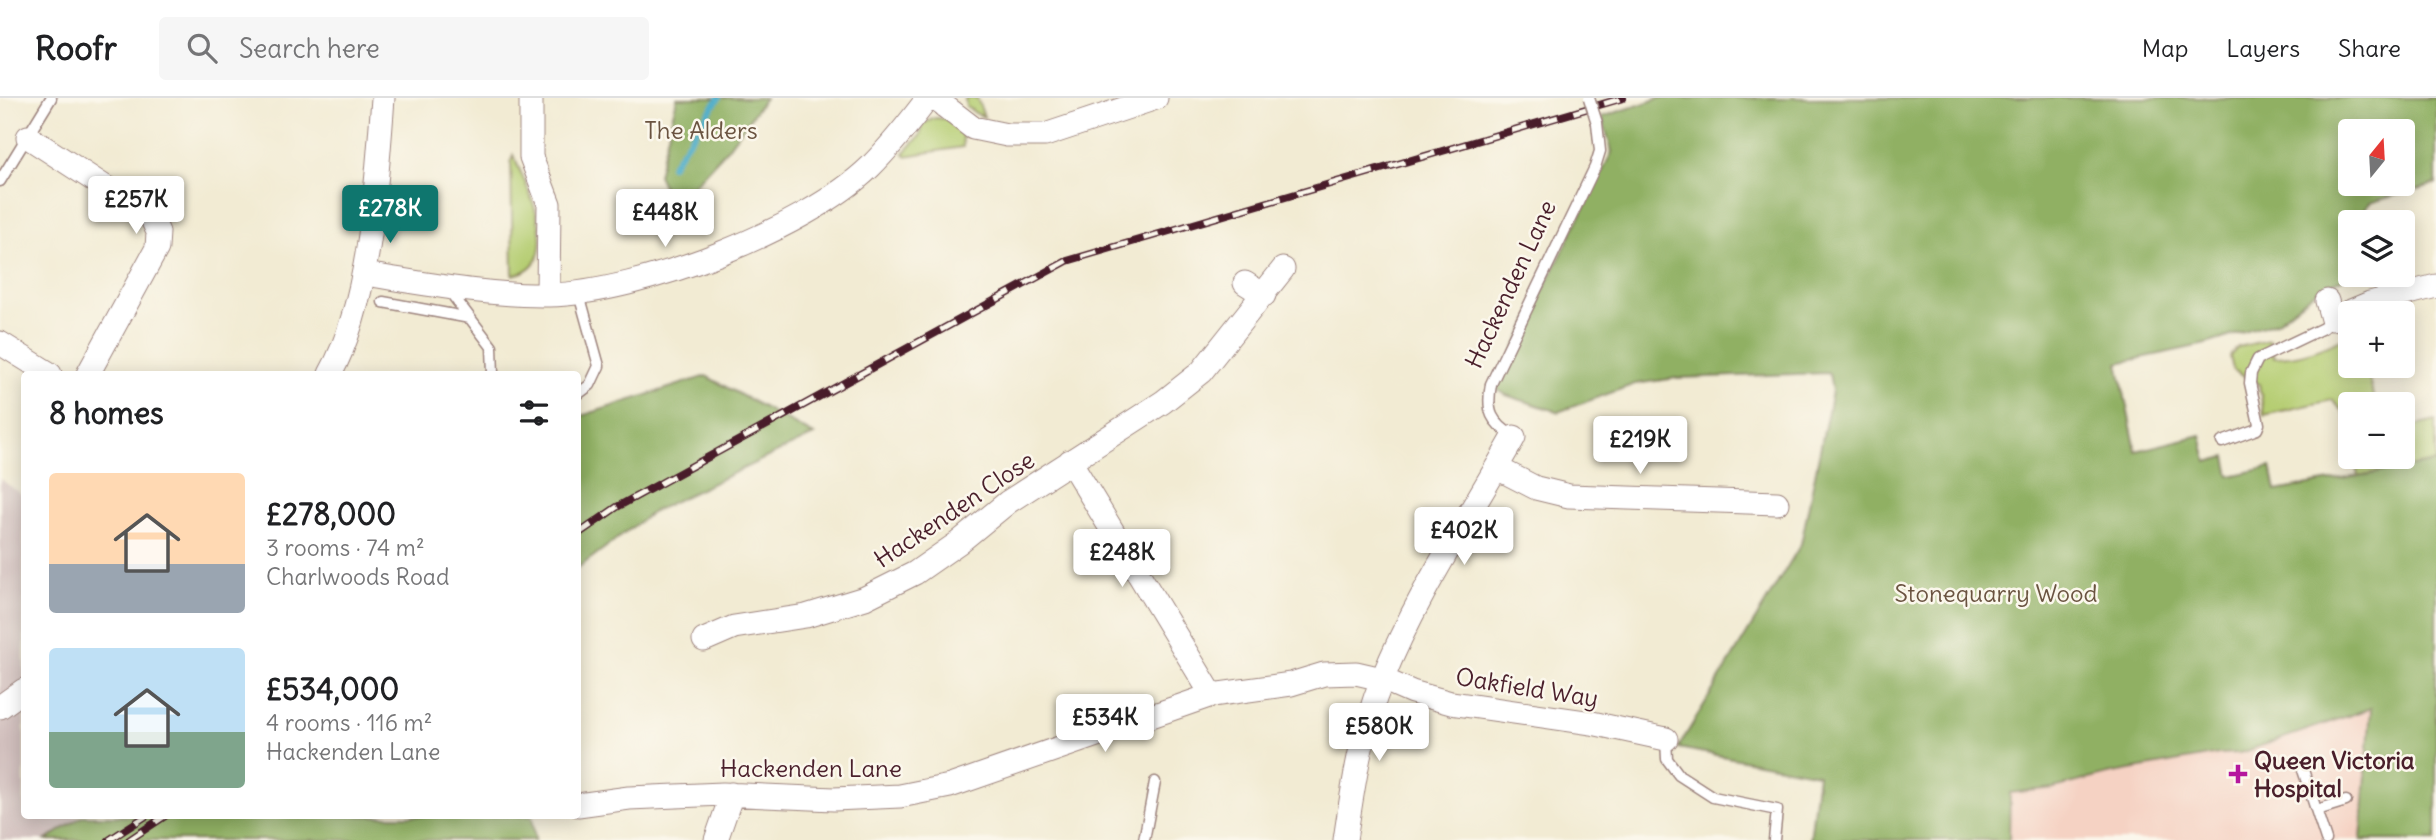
<!DOCTYPE html>
<html lang="en">
<head>
<meta charset="utf-8">
<style>
  :root { --surface:#fff; --page:#f6f6f6; --text:#202124; --muted:#757577; --line:#e0e0e0; --accent:#0f766e }
  body { margin:0; font-family:Delius,sans-serif; background:var(--page); color:var(--text); height:100vh; display:flex; flex-direction:column; font-size:26px; white-space:nowrap }
  * { box-sizing:border-box; margin:0 }
  p { font-size:23px; color:var(--muted) }
  .icon { flex:none; width:38px; height:38px; fill:none; stroke:currentColor; stroke-width:2; stroke-linecap:round; stroke-linejoin:round }
  .map { position:relative; flex:1; overflow:hidden }
  .side { position:absolute; left:21px; top:273px; width:560px; height:448px; display:flex; flex-direction:column; background:var(--surface); border-radius:7px; box-shadow:0 4px 18px #0003 }
  .side>* { flex:none }
  .needle { width:46px; rotate:18deg }
  .tools { position:absolute; left:2338px; top:21px; display:grid; gap:14px }
  .tools a { display:grid; place-items:center; width:77px; height:77px; border-radius:7px; background:var(--surface); box-shadow:0 4px 18px #0003; font-size:35px }
  .price { position:absolute; translate:-50% -60px; padding:0 16px; border-radius:7px; background:#fff; color:#222; font-size:23px; line-height:46px; filter:drop-shadow(0 2px 4px #0008) }
  .price::after { content:''; position:absolute; left:50%; top:42px; width:21px; height:16px; margin-left:-10px; background:inherit; clip-path:polygon(0 0,100% 0,50% 100%) }
  .price.selected { background:var(--accent); color:#fff }
  ul { padding:0; list-style:none }
  li { display:flex; align-items:center; gap:21px; height:175px; padding:0 28px }
  li span { display:grid; place-items:center; flex:none; width:196px; height:140px; border-radius:7px; color:#555 }
  li>.icon { margin-inline-start:auto }
  span .icon { width:84px; height:84px; fill:#fffc; stroke-width:1 }
  li b { font-size:30px }
  h2 { display:flex; justify-content:space-between; align-items:center; height:84px; padding:0 28px; font-size:30px }
  header { display:flex; align-items:center; gap:42px; box-sizing:border-box; height:98px; padding:0 35px; background:var(--surface); border-bottom:2px solid var(--line) }
  header strong { font-size:33px }
  nav { display:flex; gap:38px; margin-inline-start:auto; font-size:24px }
  .search { width:490px; height:63px; background:var(--page); display:flex; align-items:center; gap:18px; box-sizing:border-box; padding:0 24px; border-radius:7px; color:var(--muted); font-size:26px }
  .map>svg:first-child { display:block }
  .built { fill:#f5d2c3 }
  .industrial { fill:#d1bfbd }
  .green { fill:#b5cd72; stroke:#80764e; stroke-width:2 }
  .forest { fill:#90b064; stroke:#6d6848; stroke-width:2; fill-rule:evenodd }
  .lines { fill:none; stroke-linecap:round; stroke-linejoin:round }
  .stream { stroke:#47aac7; stroke-width:6 }
  .lane-casing { stroke:#9e857f; stroke-width:13 }
  .street-casing { stroke:#9e857f; stroke-width:25 }
  .lane { stroke:#fff; stroke-width:10 }
  .street { stroke:#fff; stroke-width:23 }
  .rail-casing { stroke:#4a1f2b; stroke-width:8 }
  .rail { stroke:#fbf7ec; stroke-width:5; stroke-dasharray:16; stroke-linecap:butt }
  .lane-bridge-casing { stroke:#9e857f; stroke-width:13; stroke-linecap:butt }
  .lane-bridge { stroke:#fff; stroke-width:10 }
  .poi-dot { fill:#b5179e; stroke:#fbf7ec; stroke-width:2.5 }
  .labels { text-anchor:middle; dominant-baseline:central; stroke-width:5; stroke-linejoin:round; paint-order:stroke }
  .park-label { font-size:24px; fill:#6a5340; stroke:#fbf7ec }
  .street-label { font-size:24px; fill:#4a1f2b; stroke:#fbf7ec }
  .poi-label { font-size:24px; font-weight:bold; fill:#4a1f2b; stroke:#fbf7ec; text-anchor:start }
</style>
</head>
<body>
<header>
<strong>Roofr</strong>
<div class="search"><svg class="icon" aria-label="search" viewBox="0 0 24 24"><circle cx="10" cy="10" r="6"/><path d="M15 15l6 6"/></svg>Search here</div>
<nav><a>Map</a><a>Layers</a><a>Share</a></nav>
</header>
<div class="map">
<svg width="2436" height="742" viewBox="0 0 2436 742">
  <rect width="100%" height="100%" fill="#fbf7ec"/>
  <filter id="ink" filterUnits="userSpaceOnUse"><feTurbulence type="fractalNoise" baseFrequency=".0143" numOctaves="2"/><feDisplacementMap in="SourceGraphic" scale="14" xChannelSelector="R" yChannelSelector="G"/><feConvolveMatrix kernelMatrix="1 2 1 2 8 2 1 2 1" color-interpolation-filters="sRGB"/></filter>
  <filter id="wash" filterUnits="userSpaceOnUse"><feTurbulence type="fractalNoise" baseFrequency=".00686" numOctaves="4" result="noise"/><feDisplacementMap in="SourceGraphic" scale="28" xChannelSelector="R" yChannelSelector="G"/><feGaussianBlur stdDeviation="1.57" result="paint"/><feColorMatrix in="noise" values="0 0 0 0 0 0 0 0 0 0 0 0 0 0 0 0 0 1.4 0 .05"/><feComposite in="paint" operator="in"/></filter>
  <g filter="url(#wash)">
    <rect width="100%" height="100%" fill="#f2ebd3"/>
    <path class="built" d="M2372 610 2361 742H1810L1819 664 2054 690 2108 676 2219 656 2240 655Z"/>
    <path class="industrial" d="M0 381 24 398V718H83L46 742H0Z"/>
    <path class="green" d="M965 0H977L984 19 975 15 966 8Z
      M935 20 948 21 962 27 963 49 906 58 904 55 920 38 924 25Z
      M513 57C526 87 568 166 513 177L511 63Z
      M2350 236V268H2366L2375 306H2350V340L2344 314 2332 302 2264 317 2259 286 2233 272 2230 258 2238 249 2269 242 2274 259C2300 259 2327 249 2350 236Z
      M2436 323V364L2358 378 2354 359H2403V331Z"/>
    <path class="forest" d="M677 0H765L727 51 679 103 667 97 658 77Z
      M1660 0H2436V86L2369 105 2355 124H2350L2352 177 2321 189 2276 224 2206 246 2118 265 2136 353 2201 337 2207 364 2226 359 2230 378 2271 369 2276 393 2436 364V742H2361L2371 610 2240 655 2219 656 2108 676 2054 690 2010 695 2009 742H1810L1818 676 1678 650 1801 446 1832 293 1829 275 1677 280 1635 286 1558 314 1506 297 1495 290 1612 54 1602 19ZM2350 33H2403V86H2350Z
      M706 278 814 337 654 413 578 470V319Z
      M83 718H532L535 742H46Z"/>
    <g class="lines">
      <path class="stream" d="M671 68 719 0"/>
    </g>
  </g>
  <g filter="url(#ink)">
    <g class="lines">
      <defs>
        <path id="lane" d="M0 83 51 0
          M448 191 492 249 493 276
          M383 204 470 220
          M578 296 590 287 599 268 579 196
          M1514 339C1491 324 1486 314 1491 286L1595 69 1600 53 1597 25
          M2222 344 2257 331 2259 326 2250 285 2251 275 2258 261 2323 230 2332 221
          M1666 641 1667 661 1679 677 1713 699 1777 712 1774 742
          M2303 672 2326 742
          M2317 712 2346 703
          M1144 742 1155 684"/>
        <path id="street" d="M531 0V59L549 106 548 197
          M934 0 973 30 1007 37H1045L1156 0
          M28 39 151 119 158 134 157 150 88 276
          M364 176C424 185 487 198 549 197 639 195 805 132 870 69 891 48 910 24 928 0
          M1245 185 1264 197
          M2327 203 2332 221 2370 205 2436 188
          M0 245 50 276
          M330 276C370 205 377 82 383 0
          M1070 363 1212 597
          M1497 370 1536 390 1569 398 1777 405
          M704 542 734 529 806 518 865 500 915 475 958 445 1008 404 1163 304 1201 274 1283 171
          M0 609 24 592
          M578 707 629 700 723 696 834 701 900 698 950 688 1212 597 1291 586 1324 576 1356 575 1382 581 1412 594 1451 605 1592 625 1666 641
          M716 742 732 696
          M1345 742C1353 688 1361 633 1382 582 1416 497 1469 419 1514 339"/>
      </defs>
      <use href="#lane" class="lane-casing"/>
      <use href="#street" class="street-casing"/>
      <use href="#lane" class="lane"/>
      <use href="#street" class="street"/>
      <defs>
        <path id="rail" d="M578 436 617 409 1067 163 1623 0
          M109 742 146 718
          M129 742 165 718"/>
      </defs>
      <use href="#rail" class="rail-casing"/>
      <use href="#rail" class="rail"/>
      <defs>
        <path id="lane-bridge" d="M1589 0 1597 25"/>
      </defs>
      <use href="#lane-bridge" class="lane-bridge-casing"/>
      <use href="#lane-bridge" class="lane-bridge"/>
    </g>
  </g>
  <path class="poi-dot" d="M2234.5 665.5h7v7h7v7h-7v7h-7v-7h-7v-7h7z"/>
  <g class="labels">
    <g class="park-label">
      <text x="701" y="32">The Alders</text>
      <text x="1996" y="495">Stonequarry Wood</text>
    </g>
    <g class="street-label">
      <text transform="translate(1510 186) rotate(-65)">Hackenden Lane</text>
      <text transform="translate(954 411) rotate(-34)">Hackenden Close</text>
      <text transform="translate(1527 589) rotate(9)">Oakfield Way</text>
      <text x="811" y="670">Hackenden Lane</text>
    </g>
    <g class="poi-label">
      <text x="2254" y="662">Queen Victoria<tspan x="2254" dy="28">Hospital</tspan></text>
    </g>
  </g>
</svg>
<div class="tools">
<a><svg class="needle" viewBox="-14 -14 28 28"><path d="M0-13l5 13h-10z" fill="#e53935"/><path d="M0 13l5-13h-10z" fill="#757577"/></svg></a>
<a><svg class="icon" aria-label="layers" viewBox="0 0 24 24"><path d="M12 4l9 5-9 5-9-5zM3 14l9 5 9-5"/></svg></a>
<a>+</a>
<a>−</a>
</div>
<b class="price" style="left:136px;top:138px">£257K</b>
<b class="price selected" style="left:390px;top:147px">£278K</b>
<b class="price" style="left:665px;top:151px">£448K</b>
<b class="price" style="left:1640px;top:378px">£219K</b>
<b class="price" style="left:1464px;top:469px">£402K</b>
<b class="price" style="left:1122px;top:491px">£248K</b>
<b class="price" style="left:1105px;top:656px">£534K</b>
<b class="price" style="left:1379px;top:665px">£580K</b>
<section class="side">
<h2>8 homes<svg class="icon" aria-label="filters" viewBox="0 0 24 24"><path d="M4 7h16M4 17h16"/><circle cx="9" cy="7" r="2"/><circle cx="15" cy="17" r="2"/></svg></h2>
<ul>
<li><span style="background:linear-gradient(#ffd9b3 65%,#9aa5b1 0)"><svg class="icon" aria-label="home" viewBox="0 0 24 24"><path d="M3 11l9-7 9 7M6 9v11h12V9"/></svg></span><div><b>£278,000</b><p>3 rooms · 74 m²</p><p>Charlwoods Road</p></div></li>
<li><span style="background:linear-gradient(#bfe0f5 60%,#7fa58c 0)"><svg class="icon" aria-label="home" viewBox="0 0 24 24"><path d="M3 11l9-7 9 7M6 9v11h12V9"/></svg></span><div><b>£534,000</b><p>4 rooms · 116 m²</p><p>Hackenden Lane</p></div></li>
</ul>
</section>
</div>
</body>
</html>
